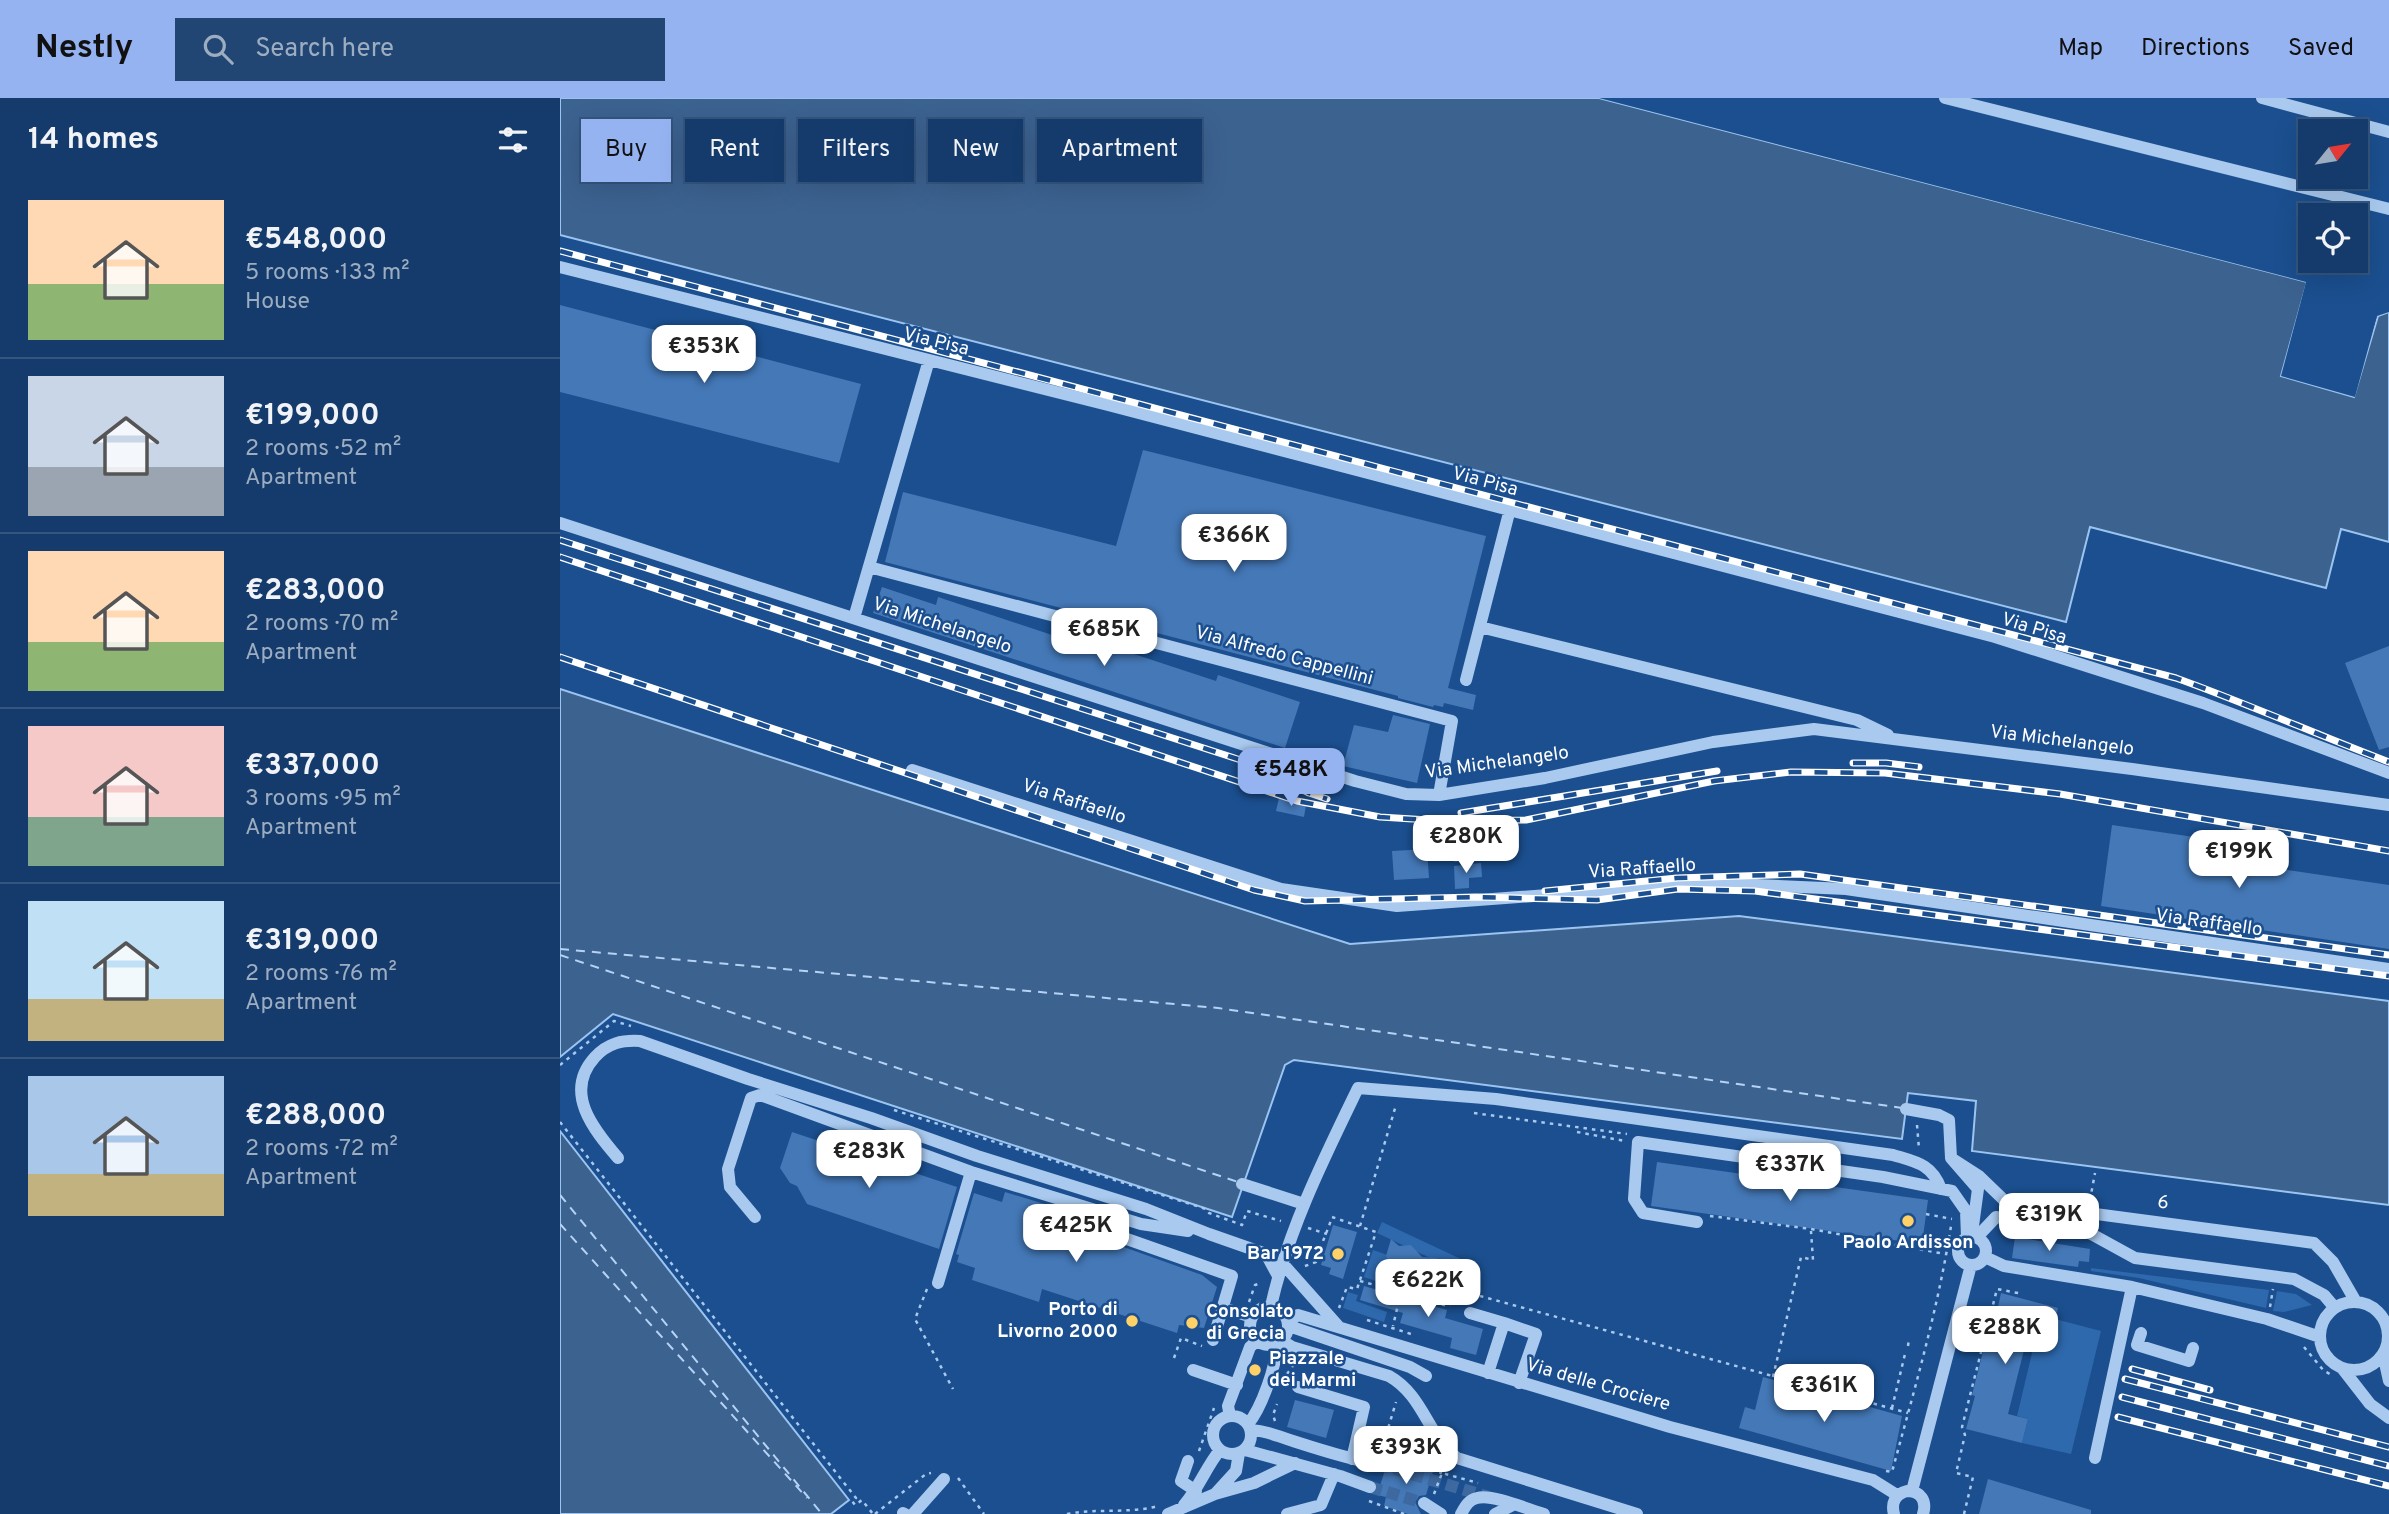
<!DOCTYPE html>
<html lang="en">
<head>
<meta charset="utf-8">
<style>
	body { margin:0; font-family:Overpass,sans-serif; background:#214673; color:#f1f3f6; height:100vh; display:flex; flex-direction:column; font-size:26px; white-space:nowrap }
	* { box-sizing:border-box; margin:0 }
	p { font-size:23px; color:#9dadc1 }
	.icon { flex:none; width:38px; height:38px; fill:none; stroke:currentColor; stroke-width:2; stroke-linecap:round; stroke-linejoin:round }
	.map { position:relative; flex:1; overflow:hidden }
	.panel { display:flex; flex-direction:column; background:#143b6b; width:560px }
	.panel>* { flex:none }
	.guide { position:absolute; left:21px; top:21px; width:665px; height:63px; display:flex; gap:14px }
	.needle { width:46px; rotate:60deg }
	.buttons { position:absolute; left:1738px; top:21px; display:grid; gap:14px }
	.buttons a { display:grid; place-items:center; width:70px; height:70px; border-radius:0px; background:#143b6b; box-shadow:0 7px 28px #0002,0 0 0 2px #33557e; font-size:35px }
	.price { position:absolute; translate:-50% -60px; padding:0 16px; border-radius:14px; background:#fff; color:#222; font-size:23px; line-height:46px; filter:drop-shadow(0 2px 4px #0008) }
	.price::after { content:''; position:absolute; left:50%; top:42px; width:21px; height:16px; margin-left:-10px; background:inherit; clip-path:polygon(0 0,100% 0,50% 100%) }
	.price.active { background:#95b2f1; color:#111 }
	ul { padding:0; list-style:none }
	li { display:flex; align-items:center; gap:21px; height:175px; padding:0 28px }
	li+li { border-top:2px solid #33557e }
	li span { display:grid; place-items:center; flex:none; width:196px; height:140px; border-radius:0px; color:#555 }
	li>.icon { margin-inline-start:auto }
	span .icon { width:84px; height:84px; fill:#fffc; stroke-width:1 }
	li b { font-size:30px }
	h2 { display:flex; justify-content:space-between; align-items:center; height:84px; padding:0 28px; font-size:30px }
	.tag { padding:0 24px; border-radius:0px; background:#143b6b; box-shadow:0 7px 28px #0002,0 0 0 2px #33557e; font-size:24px; line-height:63px }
	.tag.active { background:#95b2f1; color:#111 }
	header { display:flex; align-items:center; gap:42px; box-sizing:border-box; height:98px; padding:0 35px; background:#95b2f1; color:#111 }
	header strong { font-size:33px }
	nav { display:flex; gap:38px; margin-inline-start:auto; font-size:24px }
	.search { width:490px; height:63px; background:#214673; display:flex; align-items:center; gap:18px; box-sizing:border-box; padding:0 24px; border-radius:0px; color:#9dadc1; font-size:26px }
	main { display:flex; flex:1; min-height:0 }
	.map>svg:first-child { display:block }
</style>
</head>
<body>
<header>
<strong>Nestly</strong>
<div class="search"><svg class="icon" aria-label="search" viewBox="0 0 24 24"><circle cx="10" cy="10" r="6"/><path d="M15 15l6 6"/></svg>Search here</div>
<nav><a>Map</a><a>Directions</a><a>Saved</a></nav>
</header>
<main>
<section class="panel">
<h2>14 homes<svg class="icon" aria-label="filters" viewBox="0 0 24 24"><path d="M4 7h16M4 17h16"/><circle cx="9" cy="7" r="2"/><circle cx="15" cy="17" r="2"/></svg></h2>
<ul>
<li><span style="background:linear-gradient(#ffd9b3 60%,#8fb573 0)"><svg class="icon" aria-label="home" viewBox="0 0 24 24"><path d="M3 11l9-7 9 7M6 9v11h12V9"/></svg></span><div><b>€548,000</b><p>5 rooms · 133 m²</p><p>House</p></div></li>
<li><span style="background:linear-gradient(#c9d6e8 65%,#9aa5b1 0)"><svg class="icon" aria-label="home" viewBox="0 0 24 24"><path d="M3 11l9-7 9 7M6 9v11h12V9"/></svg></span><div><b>€199,000</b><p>2 rooms · 52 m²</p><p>Apartment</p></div></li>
<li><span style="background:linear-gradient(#ffd9b3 65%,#8fb573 0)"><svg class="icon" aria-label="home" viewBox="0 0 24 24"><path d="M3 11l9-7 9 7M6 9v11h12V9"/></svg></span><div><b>€283,000</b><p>2 rooms · 70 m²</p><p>Apartment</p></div></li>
<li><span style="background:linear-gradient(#f6c9c9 65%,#7fa58c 0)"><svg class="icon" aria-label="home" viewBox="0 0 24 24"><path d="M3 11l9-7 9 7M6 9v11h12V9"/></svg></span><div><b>€337,000</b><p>3 rooms · 95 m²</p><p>Apartment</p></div></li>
<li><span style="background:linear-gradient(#bfe0f5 70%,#c2b280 0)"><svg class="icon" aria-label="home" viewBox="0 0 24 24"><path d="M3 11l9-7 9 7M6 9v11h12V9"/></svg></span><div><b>€319,000</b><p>2 rooms · 76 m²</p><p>Apartment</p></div></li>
<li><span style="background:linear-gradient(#a9c7e8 70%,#c2b280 0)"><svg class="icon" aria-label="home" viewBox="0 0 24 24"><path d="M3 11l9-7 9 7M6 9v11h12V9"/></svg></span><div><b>€288,000</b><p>2 rooms · 72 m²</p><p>Apartment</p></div></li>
</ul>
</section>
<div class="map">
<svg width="1829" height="1416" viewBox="0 0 1829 1416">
	<rect width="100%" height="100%" fill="#1b4f8f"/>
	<path fill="#2e69ad" d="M822,1124l81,38 -5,11 -81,-38z
		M813,1152l29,10 -9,27 -29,-10z
		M1531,1170l178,22 -3,18 -127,-30 -48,-7z
		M855,1176l37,11 -6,20 -37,-11z
		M1717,1193l19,3 16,11 -28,7 -11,-1z
		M788,1194l10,3 -2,6 31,11 -3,10 -41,-14z
		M1495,1221l46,12 -30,123 -49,-11 6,-24 -11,-3 21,-88 14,4z"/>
	<path fill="#3c6290" stroke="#9cc4f0" stroke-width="2" d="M0,0h1039l708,184 -26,94 73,21 24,-81 11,-4v230l-48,-13 -15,59 -236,-61 -24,95 -1506,-387z
		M0,591l790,255 389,-28 650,85v204l-417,-54 4,-50 -68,-8 -6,46 -608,-79 -9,5 -53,152 -619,-203 -53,43z
		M0,1033l289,369 -18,14h-271z"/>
	<path fill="#1b4f8f" d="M1039,0h14l695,180 2,5 -25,91 67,19 22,-79 15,-6v4l-12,4 -22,81 -74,-21 25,-94z"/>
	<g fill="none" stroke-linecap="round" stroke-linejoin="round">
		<path stroke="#b5d3f5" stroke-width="2" stroke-dasharray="9 7" stroke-linecap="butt" d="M0,851l658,59 684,100
			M0,857l678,227
			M0,1097l262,319
			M0,1126l247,274"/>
	</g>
	<path fill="#4478b7" d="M0,207l301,79 -22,79 -279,-71z
		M583,352l343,86 -38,152 28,7 -3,15 -29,-7 -1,4 -9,-2 -1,2 -35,-9v-2l-513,-134 18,-70 213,54z
		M322,489l54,18 2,-8 126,42 3,-7 149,49 2,-6 82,27 -15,46 -412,-135z
		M1829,548v101l-10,3 -34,-87z
		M833,617l37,9 -13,59 -74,-17 11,-41 34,7z
		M719,700l27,7 -2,12 -28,-6z
		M903,722l2,41 -11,1 -3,-41z
		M1552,727l130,19 -2,19 149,22v64l-288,-43z
		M867,751l2,29 -35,2 -2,-29z
		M921,765l1,14 -13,1v10l-14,1 -1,-23z
		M232,1034l165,55 -18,62 -132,-45 -10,-18 -7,-3 -10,-15z
		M1097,1064l271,38 -6,44 -271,-38z
		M445,1094l85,26 -4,13 13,4 5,5 98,35 15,12 -13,41 -25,-3 -2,8 -135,-44 -3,13 -67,-22 3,-12 -18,-6 2,-7 -3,-1 18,-61 28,9z
		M773,1127l24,7 -14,47 -14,-5 2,-6 -10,-3z
		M1455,1139l75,12 -1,13 -10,-1 -1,6 -66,-9z
		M831,1141l8,7 12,-1 11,12 14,1 17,10 -13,14 -35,9 -19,-35z
		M804,1188l83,24 -2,8 38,11 -7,26 -26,-7 2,-10 -52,-15 3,-10 -43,-13z
		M1441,1195l57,15 -6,24 -22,-6 -22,88 20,5 -6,24 -56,-14 9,-33 -3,-1 18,-71 4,1z
		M1203,1279l139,39 -11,55 -152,-43 6,-21 10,3z
		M735,1302l39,10 -8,28 -39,-11z
		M840,1360l34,10 -8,27 -7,1 -4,6 6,12h-13l-24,-8 2,-9 -9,-2 8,-25 10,3z
		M1428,1381l103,31v4h-112z"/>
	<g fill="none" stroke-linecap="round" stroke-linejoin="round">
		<path stroke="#3d69a0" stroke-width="12" stroke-dasharray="12 6" stroke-linecap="butt" d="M817,1366l112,33
			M810,1389l54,16"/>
		<path stroke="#a9c9ee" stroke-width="2.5" stroke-dasharray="3.5 5" stroke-linecap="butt" d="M0,967l54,-44 17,5
			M334,1012l312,99 3,4 33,12 5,-14 34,10
			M914,1015l153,21
			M0,1024l296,376 -4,3 3,4 7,-5 11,14
			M1357,1027l2,24
			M1017,1034l48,9
			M1530,1102l5,-27
			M1366,1116l26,5
			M1150,1118l101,13 134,25
			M800,1128l36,-121
			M748,1130l19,6
			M745,1168l11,-4c4,-16 11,-29 16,-45l44,15 -19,57 -10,-2 -8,21
			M800,1183l41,11 -8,34
			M367,1191l-12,30 38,70
			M841,1194l46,14 22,-13 439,120
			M689,1204l6,-17 3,-1
			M1710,1209l3,-18
			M1412,1218l17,4
			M807,1222l44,14
			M1348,1248l1,-7
			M1744,1249l20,24 6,3
			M614,1260l7,-20 21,8
			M727,1276l8,-11
			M1213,1279l28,-120 12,3 -2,-29
			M1332,1310l13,-54
			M715,1323l-2,-6 4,-11
			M639,1353l15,-43
			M821,1354l15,-50
			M830,1361l52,14
			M1326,1373l6,1c22,-81 46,-163 59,-246
			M398,1380l26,36
			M874,1396l8,-21 36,10
			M809,1403l35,13
			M315,1416l51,-40 5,-1
			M507,1416c30,-6 61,0 91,-8
			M1404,1416l9,-37 -17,-4 9,-38 -3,-8 35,-138 26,5"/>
		<path stroke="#a9c9ee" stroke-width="12" d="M1385,0l444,111
			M1702,0l127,34
			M0,169l548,138 887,232 208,66 186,70
			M0,425l795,258 51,13 33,1 106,-17 168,-36 101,-13 318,40 257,36
			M309,469l583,154 -13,74
			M294,520l75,-258
			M920,529l377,93 31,15
			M906,582l44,-171
			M352,672l369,119 116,17 313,-23 136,6 543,80
			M1346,1011l33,6 10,5 2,38 27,31 -5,37
			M58,1060c-25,-29 -55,-66 -23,-101 13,-14 27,-17 45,-16l108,38 123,39 106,38 169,53 63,25 57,20 12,22
			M1391,1060l28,18 27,26 308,41 19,19 23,40
			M682,1086l62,20
			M536,1112l11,22 125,44 -19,64
			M195,1119l-25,-30 -2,-18 23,-71 9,-3 211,77 170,52 47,7
			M1137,1124l-54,-9 -9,-14 4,-57 245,35 69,14 14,20 1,26
			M1398 1153a14 14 0 1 1 28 0a14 14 0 1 1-28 0Z
			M1417,1139l19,-20 88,13 51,28 159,21 30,16 11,13
			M1425,1159l19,9 128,21 135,32 53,18
			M723,1166l56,63
			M378,1185l33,-111
			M1760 1238a34 34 0 1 1 68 0a34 34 0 1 1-68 0Z
			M711,1208c17,-76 53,-148 87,-218l138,11 397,56c23,7 39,9 48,34
			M690 1228a19 19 0 1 1 38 0a19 19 0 1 1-38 0Z
			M663,1210l29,9
			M910,1215l34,10
			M728,1223l10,-6 372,112 203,53 24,15
			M729,1228l121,41 16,9
			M1581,1235l-4,12 52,16 4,-13
			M722,1243l10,6 97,29c35,20 38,59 68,82l180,56
			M1823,1256l6,27
			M1782,1270l28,36 19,14
			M633,1272l44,15
			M928,1275l16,-50 32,11 -17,49
			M738,1289l66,20 -12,52
			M653 1337a19 19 0 1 1 38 0a19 19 0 1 1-38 0Z
			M670,1318l-2,-10 22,-59 7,-6
			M688,1326c13,-15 30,-61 28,-80
			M691,1332c18,1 25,6 42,11 28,9 55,18 84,23
			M685,1352l95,26 30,11
			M1535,1360l37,-171
			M628,1363l-7,20 15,10
			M1352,1393l59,-226
			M655,1396l21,-23 3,-18
			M864,1405l17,11
			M624,1407c15,-17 22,-38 36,-55
			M343,1415l2,1
			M353,1416l31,-35
			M608,1416l47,-20 39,-11 41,-20
			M727,1416l34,-9 13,-31
			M901,1416c4,-7 7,-14 16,-16 16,-4 50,11 67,16
			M935,1416l18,-9
			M1334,1416c-3,-11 1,-20 13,-23 14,0 20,10 16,23"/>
		<defs>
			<path id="rail" d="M0,153l1616,427c72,26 142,57 213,84
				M0,442l687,222 62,31 18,6
				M0,459l737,244 83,16 65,4 81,-1 188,-39 77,-9 94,1 175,21 329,57
				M0,559l694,233 51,11 171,-4 121,3 81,-11 77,2 634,85
				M1293,665h33l33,4
				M901,715l256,-42
				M985,793l132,-13 123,-4 589,81
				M1572,1271l78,21
				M1565,1281l264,68
				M1562,1299l267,69
				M1558,1319l271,69"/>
		</defs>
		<use href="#rail" stroke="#fff" stroke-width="7"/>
		<use href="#rail" stroke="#1b4f8f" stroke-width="4.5" stroke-dasharray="13" stroke-linecap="butt"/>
	</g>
	<g fill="#ffd166" stroke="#1b4f8f" stroke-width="2.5">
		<circle cx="1348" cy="1123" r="7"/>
		<circle cx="778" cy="1156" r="7"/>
		<circle cx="572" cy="1223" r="7"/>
		<circle cx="632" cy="1225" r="7"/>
		<circle cx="695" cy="1272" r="7"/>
	</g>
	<g text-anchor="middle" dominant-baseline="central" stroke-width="5" stroke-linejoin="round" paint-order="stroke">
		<g font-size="19" fill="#fff" stroke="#1b4f8f">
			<text transform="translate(376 244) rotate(14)">Via Pisa</text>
			<text transform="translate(925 384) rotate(15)">Via Pisa</text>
			<text transform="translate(382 528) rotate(18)">Via Michelangelo</text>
			<text transform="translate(1474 531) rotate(17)">Via Pisa</text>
			<text transform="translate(724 558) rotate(15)">Via Alfredo Cappellini</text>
			<text transform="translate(1502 643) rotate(7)">Via Michelangelo</text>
			<text transform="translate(937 665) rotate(-8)">Via Michelangelo</text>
			<text transform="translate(514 704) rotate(18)">Via Raffaello</text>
			<text transform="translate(1082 771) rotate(-4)">Via Raffaello</text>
			<text transform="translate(1649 825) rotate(8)">Via Raffaello</text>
			<text transform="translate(1603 1105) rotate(8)">6</text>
			<text transform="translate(1038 1287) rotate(16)">Via delle Crociere</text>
		</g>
		<g font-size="19" font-weight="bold" fill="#fff" stroke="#1b4f8f" text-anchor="end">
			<text x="1348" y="1145" text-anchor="middle">Paolo Ardisson</text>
			<text x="764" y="1156">Bar 1972</text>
			<text x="558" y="1212">Porto di<tspan x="558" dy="22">Livorno 2000</tspan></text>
			<text x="646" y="1214" text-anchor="start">Consolato<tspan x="646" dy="22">di Grecia</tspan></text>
			<text x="709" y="1261" text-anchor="start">Piazzale<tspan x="709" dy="22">dei Marmi</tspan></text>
		</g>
	</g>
</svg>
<div class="buttons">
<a><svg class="needle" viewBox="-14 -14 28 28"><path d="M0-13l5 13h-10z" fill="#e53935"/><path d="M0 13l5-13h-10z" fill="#9dadc1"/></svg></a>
<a><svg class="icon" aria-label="locate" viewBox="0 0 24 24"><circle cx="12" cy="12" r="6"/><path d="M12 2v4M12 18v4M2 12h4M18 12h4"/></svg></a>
</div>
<b class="price" style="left:144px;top:287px">€353K</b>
<b class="price" style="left:674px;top:476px">€366K</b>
<b class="price" style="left:544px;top:570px">€685K</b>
<b class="price active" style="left:731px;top:710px">€548K</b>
<b class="price" style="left:906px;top:777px">€280K</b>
<b class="price" style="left:1679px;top:792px">€199K</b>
<b class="price" style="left:309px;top:1092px">€283K</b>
<b class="price" style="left:1230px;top:1105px">€337K</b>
<b class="price" style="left:1489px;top:1155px">€319K</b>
<b class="price" style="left:516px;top:1166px">€425K</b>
<b class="price" style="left:868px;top:1221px">€622K</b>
<b class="price" style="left:1445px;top:1268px">€288K</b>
<b class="price" style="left:1264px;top:1326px">€361K</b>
<b class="price" style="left:846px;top:1388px">€393K</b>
<div class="guide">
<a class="tag active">Buy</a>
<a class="tag">Rent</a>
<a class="tag">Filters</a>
<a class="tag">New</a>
<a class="tag">Apartment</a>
</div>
</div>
</main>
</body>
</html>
